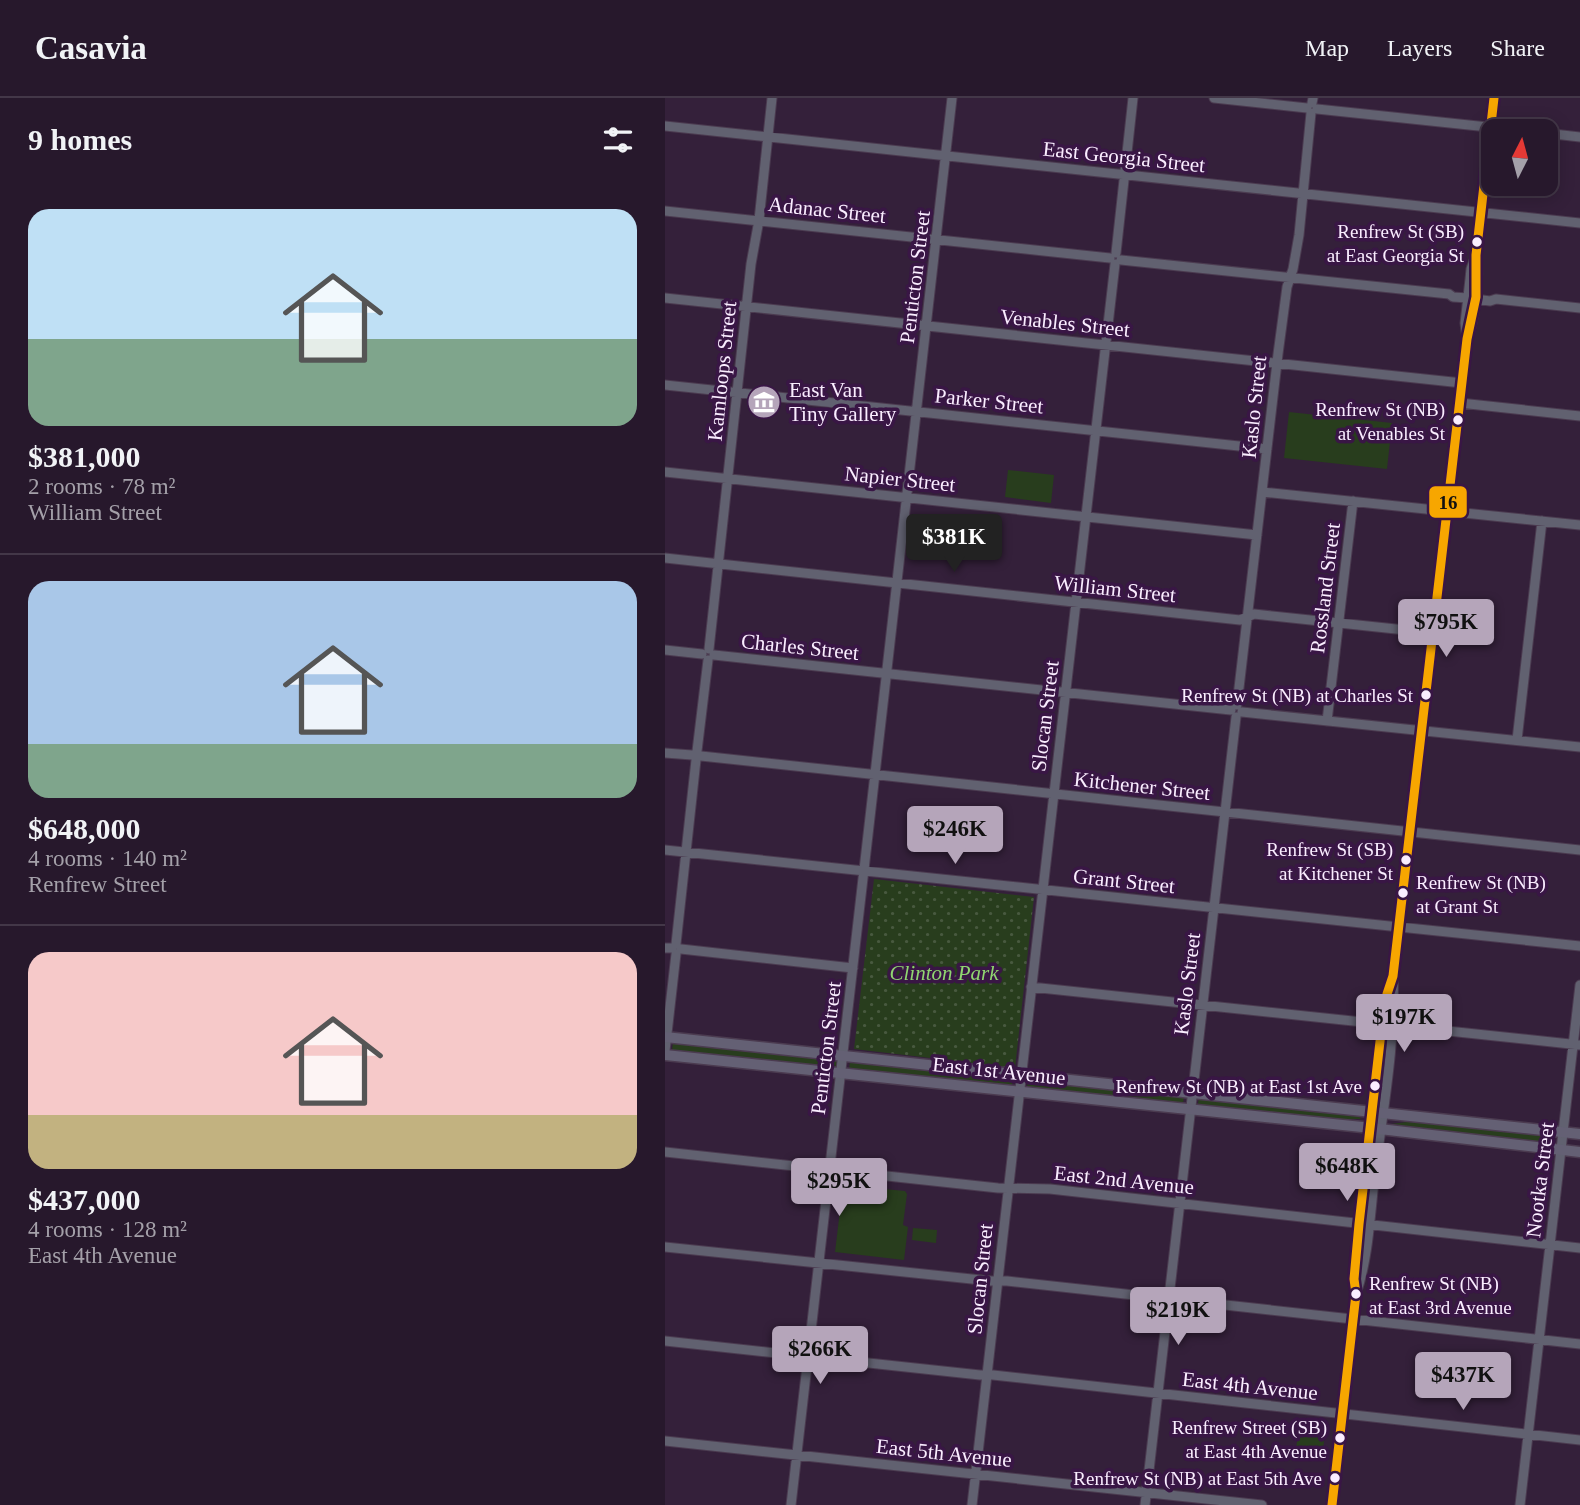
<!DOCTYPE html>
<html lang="en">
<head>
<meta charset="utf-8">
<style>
	body { margin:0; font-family:Georgia,serif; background:#2f2134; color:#f1f3f6; height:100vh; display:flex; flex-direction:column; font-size:26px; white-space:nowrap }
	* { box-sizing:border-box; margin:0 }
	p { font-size:23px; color:#a4a0a9 }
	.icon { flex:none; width:38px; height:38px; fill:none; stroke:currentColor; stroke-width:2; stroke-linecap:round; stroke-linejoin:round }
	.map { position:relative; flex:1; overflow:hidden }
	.sheet { display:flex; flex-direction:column; background:#27182c; width:665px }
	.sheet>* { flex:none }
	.needle { width:46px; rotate:6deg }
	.tools { position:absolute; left:816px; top:21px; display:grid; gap:14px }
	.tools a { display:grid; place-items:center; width:77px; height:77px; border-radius:14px; background:#27182c; box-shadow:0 4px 18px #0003,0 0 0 2px #433748; font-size:35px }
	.price { position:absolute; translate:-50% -60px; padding:0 16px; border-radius:7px; background:#b5a5ba; color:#111; font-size:23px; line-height:46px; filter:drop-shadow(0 2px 4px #0008) }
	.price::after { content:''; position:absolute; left:50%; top:42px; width:21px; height:16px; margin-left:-10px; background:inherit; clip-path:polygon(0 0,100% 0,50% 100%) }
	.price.active { background:#222; color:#fff }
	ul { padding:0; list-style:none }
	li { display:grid; align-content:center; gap:14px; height:371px; padding:0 28px }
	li+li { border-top:2px solid #433748 }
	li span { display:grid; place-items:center; height:217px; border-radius:21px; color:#555 }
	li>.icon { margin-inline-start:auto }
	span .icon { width:126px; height:126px; fill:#fffc; stroke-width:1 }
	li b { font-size:30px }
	h2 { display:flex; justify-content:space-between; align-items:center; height:84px; padding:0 28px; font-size:30px }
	header { display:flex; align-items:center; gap:42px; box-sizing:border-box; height:98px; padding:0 35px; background:#27182c; border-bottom:2px solid #433748 }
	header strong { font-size:33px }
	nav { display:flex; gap:38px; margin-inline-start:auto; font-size:24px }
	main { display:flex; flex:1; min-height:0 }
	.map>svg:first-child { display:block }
</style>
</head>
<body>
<header>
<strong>Casavia</strong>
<nav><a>Map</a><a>Layers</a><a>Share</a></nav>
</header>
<main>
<section class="sheet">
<h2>9 homes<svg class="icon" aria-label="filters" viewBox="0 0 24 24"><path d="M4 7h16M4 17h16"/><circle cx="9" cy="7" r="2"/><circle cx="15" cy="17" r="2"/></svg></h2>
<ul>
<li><span style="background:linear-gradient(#bfe0f5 60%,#7fa58c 0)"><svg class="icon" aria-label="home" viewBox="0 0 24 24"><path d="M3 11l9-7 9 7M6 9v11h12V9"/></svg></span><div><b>$381,000</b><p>2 rooms · 78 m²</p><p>William Street</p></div></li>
<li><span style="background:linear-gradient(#a9c7e8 75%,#7fa58c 0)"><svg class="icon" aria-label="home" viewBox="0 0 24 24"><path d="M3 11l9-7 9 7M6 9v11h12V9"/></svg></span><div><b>$648,000</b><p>4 rooms · 140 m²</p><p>Renfrew Street</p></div></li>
<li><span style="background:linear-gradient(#f6c9c9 75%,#c2b280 0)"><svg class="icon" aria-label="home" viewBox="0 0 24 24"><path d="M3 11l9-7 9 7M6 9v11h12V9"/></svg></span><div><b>$437,000</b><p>4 rooms · 128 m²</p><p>East 4th Avenue</p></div></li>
</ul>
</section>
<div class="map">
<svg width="915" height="1407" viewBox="0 0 915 1407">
	<defs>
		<pattern id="park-dots" width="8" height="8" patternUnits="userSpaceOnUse" patternTransform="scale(1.75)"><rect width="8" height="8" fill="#283d1d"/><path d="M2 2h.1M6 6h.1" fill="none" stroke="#48593f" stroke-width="1.8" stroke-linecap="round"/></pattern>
	</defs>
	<rect width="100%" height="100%" fill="#34203a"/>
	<path fill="#283d1d" d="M624,314l103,11 -5,46 -103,-11z
		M343,372l46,5 -3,28 -46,-6z
		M8,943l164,19 1,5 -2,3 -164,-17z
		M185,963l162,16v10l-163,-17z
		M363,981l156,16 -1,10 -156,-16z
		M534,999l154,17 8,4 -1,1h-18l-141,-13 -3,-2z
		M742,1024l60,3 82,10 5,3 1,6 -2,2 -162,-22z
		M178,1087l62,6 2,3 -4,31 5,2 -4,33 -69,-8z
		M248,1130l24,2 -1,13 -24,-3z
		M635,1320l26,3 -4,39 -27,-3z"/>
	<path fill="url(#park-dots)" d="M209,781l160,18 -19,171 -161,-19z"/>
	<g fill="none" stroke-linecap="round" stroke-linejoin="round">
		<defs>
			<path id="minor" d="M549,0l93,10
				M647,5l1,-5
				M652,11l209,22
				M0,28l915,97
				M880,35l35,4
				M0,113l445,47
				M451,155l17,-155
				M456,162l328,34 4,3 15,1
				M0,200l797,85
				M810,201l15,2 6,-2 84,9
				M804,236c7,-23 10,-52 8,-76
				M0,287l602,64
				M795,305l120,13
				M0,374l592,63
				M597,394l318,33
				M0,460l575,62 14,-6 180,19
				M44,551l42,-385 8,-44 13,-122
				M0,552l37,4
				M49,557l168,18
				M222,571l65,-571
				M226,576l340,36
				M572,607l41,-351 9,-67 6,-18 6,-34 12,-122
				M577,614l338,35
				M662,623l26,-220
				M852,642l25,-219
				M32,653l11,-91
				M0,655l27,2
				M36,658l879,94
				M0,752l915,96
				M11,846l20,-184
				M0,850h7
				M16,851l172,19
				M366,889l549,58
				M0,953l11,-97
				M0,1054l333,36 52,1 530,59
				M0,1149l326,34h16l573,63
				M691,1192l-2,-11 5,-55 23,-200 8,-40
				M0,1243l315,34h13l587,65
				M0,1343l597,64
				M126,1407l95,-827
				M307,1407l143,-1241
				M480,1407l91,-788
				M667,1407l24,-211c13,-38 14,-81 19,-121 8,-63 21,-134 18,-197l70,-602 4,-35 -2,-16 5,-44 1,-10 5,-14 18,-157
				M855,1407l60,-520"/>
			<path id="major" d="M0,939l915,97
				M0,957l697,72 218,25"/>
		</defs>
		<use href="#minor" stroke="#4b3b50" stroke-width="11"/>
		<use href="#major" stroke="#4b3b50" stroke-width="13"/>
		<use href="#minor" stroke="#616170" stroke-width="9"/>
		<use href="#major" stroke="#646074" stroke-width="10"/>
		<defs>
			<path id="bus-1" d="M667,1407l24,-211 -2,-15 5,-55 23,-200 5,-30 6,-18 74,-637 9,-42v-42l18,-157"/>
		</defs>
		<use href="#bus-1" stroke="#391645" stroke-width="14"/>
		<use href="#bus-1" stroke="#f7a600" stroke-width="9"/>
	</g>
	<defs>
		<symbol id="museum-disc" viewBox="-11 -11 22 22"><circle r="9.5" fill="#b5a5ba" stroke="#391645"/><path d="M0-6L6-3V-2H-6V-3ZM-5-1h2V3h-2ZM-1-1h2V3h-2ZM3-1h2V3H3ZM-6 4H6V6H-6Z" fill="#fff"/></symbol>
	</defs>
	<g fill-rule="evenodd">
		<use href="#museum-disc" x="80" y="285" width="38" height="38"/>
	</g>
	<g fill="#faedff" stroke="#391645" stroke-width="2.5">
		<circle cx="812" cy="144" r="6"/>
		<circle cx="793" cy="322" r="6"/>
		<circle cx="761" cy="597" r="6"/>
		<circle cx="741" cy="762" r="6"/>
		<circle cx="738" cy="795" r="6"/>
		<circle cx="710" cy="988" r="6"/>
		<circle cx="691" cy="1196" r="6"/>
		<circle cx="675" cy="1340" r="6"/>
		<circle cx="670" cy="1380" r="6"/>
	</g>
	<g text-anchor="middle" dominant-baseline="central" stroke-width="7" stroke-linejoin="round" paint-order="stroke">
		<g font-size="19" fill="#faedff" stroke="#391645" text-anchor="end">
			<text x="799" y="133">Renfrew St (SB)<tspan x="799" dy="24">at East Georgia St</tspan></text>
			<text x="780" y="311">Renfrew St (NB)<tspan x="780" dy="24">at Venables St</tspan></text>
			<text x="748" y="597">Renfrew St (NB) at Charles St</text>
			<text x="728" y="751">Renfrew St (SB)<tspan x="728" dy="24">at Kitchener St</tspan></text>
			<text x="751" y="784" text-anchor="start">Renfrew St (NB)<tspan x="751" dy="24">at Grant St</tspan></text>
			<text x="697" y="988">Renfrew St (NB) at East 1st Ave</text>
			<text x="704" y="1185" text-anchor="start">Renfrew St (NB)<tspan x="704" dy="24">at East 3rd Avenue</tspan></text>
			<text x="662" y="1329">Renfrew Street (SB)<tspan x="662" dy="24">at East 4th Avenue</tspan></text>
			<text x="657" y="1380">Renfrew St (NB) at East 5th Ave</text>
		</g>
		<g font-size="21" fill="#faedff" stroke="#391645">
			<text transform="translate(459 59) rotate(6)">East Georgia Street</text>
			<text transform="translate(162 112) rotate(6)">Adanac Street</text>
			<text transform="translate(250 179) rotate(-83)">Penticton Street</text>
			<text transform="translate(400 225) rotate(6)">Venables Street</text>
			<text transform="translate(57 273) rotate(-84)">Kamloops Street</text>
			<text transform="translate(324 303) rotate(6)">Parker Street</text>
			<text transform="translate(589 309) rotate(-84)">Kaslo Street</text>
			<text transform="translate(235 381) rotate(6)">Napier Street</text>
			<text transform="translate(660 490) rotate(-83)">Rossland Street</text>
			<text transform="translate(450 491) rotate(6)">William Street</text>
			<text transform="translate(135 549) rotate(6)">Charles Street</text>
			<text transform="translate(380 618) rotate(-83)">Slocan Street</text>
			<text transform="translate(477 688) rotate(6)">Kitchener Street</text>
			<text transform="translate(459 783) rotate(6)">Grant Street</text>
			<text transform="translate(522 886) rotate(-83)">Kaslo Street</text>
			<text transform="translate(161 950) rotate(-83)">Penticton Street</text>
			<text transform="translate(334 973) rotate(6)">East 1st Avenue</text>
			<text transform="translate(459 1082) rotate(6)">East 2nd Avenue</text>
			<text transform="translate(875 1082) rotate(-83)">Nootka Street</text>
			<text transform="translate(315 1181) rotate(-84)">Slocan Street</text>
			<text transform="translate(585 1288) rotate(6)">East 4th Avenue</text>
			<text transform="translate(279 1355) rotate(6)">East 5th Avenue</text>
		</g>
		<g font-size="21" fill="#faedff" stroke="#391645" text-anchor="start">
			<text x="124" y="292">East Van<tspan x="124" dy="24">Tiny Gallery</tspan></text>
		</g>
		<g font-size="21" font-style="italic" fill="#90d671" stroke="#391645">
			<text x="279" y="875">Clinton Park</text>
		</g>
	</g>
	<rect stroke="#391645" stroke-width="2.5" x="763" y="387" width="40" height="34" rx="7" fill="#f7a600"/>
	<g font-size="19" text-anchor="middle" font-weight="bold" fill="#111">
		<text x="783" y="411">16</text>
	</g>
</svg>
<div class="tools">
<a><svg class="needle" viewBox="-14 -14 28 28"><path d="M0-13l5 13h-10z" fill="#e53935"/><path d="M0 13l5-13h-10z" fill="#a4a0a9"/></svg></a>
</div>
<b class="price active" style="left:289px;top:476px">$381K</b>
<b class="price" style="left:781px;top:561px">$795K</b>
<b class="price" style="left:290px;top:768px">$246K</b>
<b class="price" style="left:739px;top:956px">$197K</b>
<b class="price" style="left:682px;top:1105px">$648K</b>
<b class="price" style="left:174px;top:1120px">$295K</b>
<b class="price" style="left:513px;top:1249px">$219K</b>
<b class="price" style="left:155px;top:1288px">$266K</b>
<b class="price" style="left:798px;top:1314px">$437K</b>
</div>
</main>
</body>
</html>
